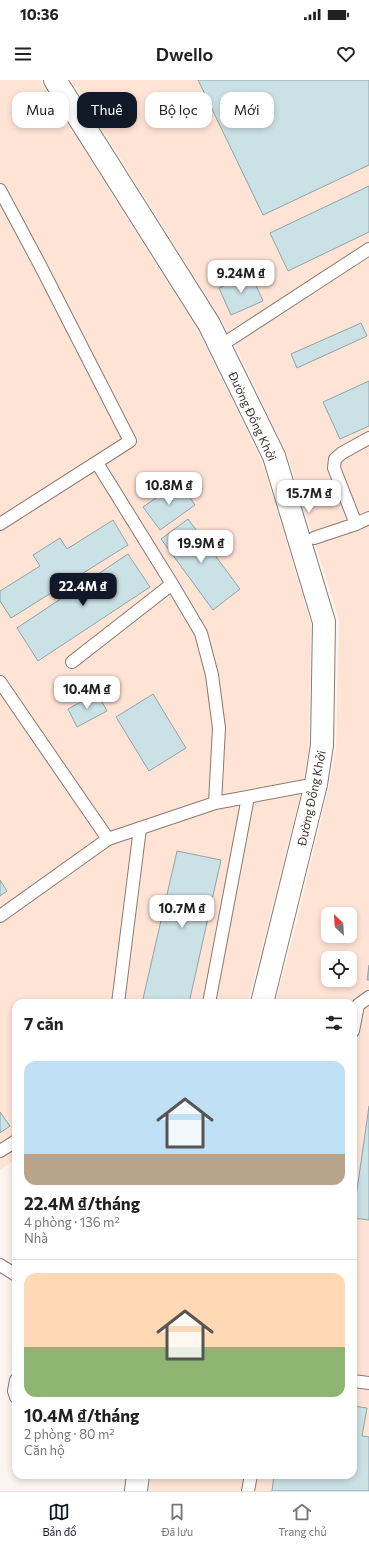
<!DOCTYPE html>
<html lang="vi">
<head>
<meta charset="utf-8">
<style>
	body { margin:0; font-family:Commissioner,sans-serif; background:#f6f6f6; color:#202124; height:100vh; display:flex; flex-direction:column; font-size:15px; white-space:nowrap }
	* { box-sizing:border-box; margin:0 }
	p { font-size:13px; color:#757577 }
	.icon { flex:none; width:22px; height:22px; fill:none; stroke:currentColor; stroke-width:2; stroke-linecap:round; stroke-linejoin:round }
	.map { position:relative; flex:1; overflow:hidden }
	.panel { position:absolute; left:12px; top:919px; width:345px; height:480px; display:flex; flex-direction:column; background:#fff; border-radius:12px; box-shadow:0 2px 6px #0003 }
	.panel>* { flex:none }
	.guide { position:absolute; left:12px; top:12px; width:345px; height:36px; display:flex; gap:8px }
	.needle { width:26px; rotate:335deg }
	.buttons { position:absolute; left:321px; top:827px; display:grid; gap:8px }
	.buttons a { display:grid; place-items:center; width:36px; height:36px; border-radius:8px; background:#fff; box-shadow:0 2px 6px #0003; font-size:20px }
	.price { position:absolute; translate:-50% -34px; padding:0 9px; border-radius:8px; background:#fff; color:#222; font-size:13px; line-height:26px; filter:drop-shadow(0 1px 2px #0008) }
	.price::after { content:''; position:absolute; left:50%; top:24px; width:12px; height:9px; margin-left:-6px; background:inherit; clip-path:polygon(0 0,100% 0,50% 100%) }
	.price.selected { background:#111827; color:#fff }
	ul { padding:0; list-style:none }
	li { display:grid; align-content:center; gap:8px; height:212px; padding:0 12px }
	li+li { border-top:1px solid #e0e0e0 }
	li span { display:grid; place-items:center; height:124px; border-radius:12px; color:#555 }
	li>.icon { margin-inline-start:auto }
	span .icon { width:72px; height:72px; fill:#fffc; stroke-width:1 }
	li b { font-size:17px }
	h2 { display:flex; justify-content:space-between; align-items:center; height:48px; padding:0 12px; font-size:17px }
	.tag { padding:0 14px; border-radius:12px; background:#fff; box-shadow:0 2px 6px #0003; font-size:14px; line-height:36px }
	.tag.selected { background:#111827; color:#fff }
	.status { display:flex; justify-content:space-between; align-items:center; height:28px; padding:0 20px; background:#fff; direction:ltr }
	.status svg { height:11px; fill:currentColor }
	header { display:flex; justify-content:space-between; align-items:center; height:52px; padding:0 12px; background:#fff; font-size:18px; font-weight:600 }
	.tab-bar { display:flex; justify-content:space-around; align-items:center; height:56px; border-top:1px solid #e0e0e0; background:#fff; font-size:11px; color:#757577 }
	.tab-bar a { display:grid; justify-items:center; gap:2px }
	.tab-bar .selected { color:#111827 }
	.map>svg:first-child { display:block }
</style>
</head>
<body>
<div class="status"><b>10:36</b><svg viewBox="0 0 49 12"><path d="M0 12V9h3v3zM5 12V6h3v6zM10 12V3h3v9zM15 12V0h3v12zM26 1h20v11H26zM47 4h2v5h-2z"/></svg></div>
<header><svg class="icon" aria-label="menu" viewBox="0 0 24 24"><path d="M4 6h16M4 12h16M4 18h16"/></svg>Dwello<svg class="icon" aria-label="heart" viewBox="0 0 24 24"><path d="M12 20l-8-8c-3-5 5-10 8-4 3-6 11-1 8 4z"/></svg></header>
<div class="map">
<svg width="369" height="1411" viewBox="0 0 369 1411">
	<rect width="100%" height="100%" fill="#fcf4f0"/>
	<path fill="#ffe4d6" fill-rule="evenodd" d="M0,0h40l158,251 65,133 48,160 -2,124 -8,45 -53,210h-232v156l-16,11z
		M71,0h298v1411h-220l2,-16h202v-472h-78l19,-71 35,-146 7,-39 3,-127 -52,-166 -56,-116 -12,-22zM328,834h22v22h-22zM328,878h22v22h-22z"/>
	<path fill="#cae1e6" stroke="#8ea4a8" d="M198,0h171v85l-106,50z
		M369,106v46l-81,39 -18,-38z
		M251,194l12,27 -32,14 -12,-27z
		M361,243l6,13 -70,32 -6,-14z
		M369,301v45l-29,13 -17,-37z
		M179,402l16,23 -35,25 -17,-23z
		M188,439l52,70 -27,21 -52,-71z
		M113,440l15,25 -117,73 -11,-17v-10l40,-25 -7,-11 27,-17 7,11z
		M128,474l22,33 -112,74 -21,-33z
		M97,613l10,18 -30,16 -9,-18z
		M153,614l33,54 -37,23 -33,-54z
		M177,771l44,9 -32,143h-47z
		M0,800l7,11 -7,5z
		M369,885v15h-2z
		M369,1026v114l-16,-2z
		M0,1032l10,14 -10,7z
		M353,1326l14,2 -5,28 7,1v54h-97l2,-16h79z"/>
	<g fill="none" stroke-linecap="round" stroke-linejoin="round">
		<defs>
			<path id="service" d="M0,110l40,75 90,176 -130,83
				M220,266l149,-97
				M97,383l75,121 29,49 11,42 7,53 -4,75
				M356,444l-22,-56 1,-9 7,-6 27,-15
				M314,458l42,-14 13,-6
				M72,582l100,-78
				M0,602l108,157
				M0,836l108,-77 107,-36 101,-19
				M118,923l22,-175
				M209,923l39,-206
				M353,951l5,-26 11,-8
				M0,1071l16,-10
				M0,1185l16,10
				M16,1300l-2,11 2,6
				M353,1301l16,2
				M248,1411l3,-16"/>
			<path id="secondary" d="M55,0l154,244 65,132 50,166 -2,123 -6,39 -54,219
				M136,1411l2,-16"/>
		</defs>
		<use href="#service" stroke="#8a7970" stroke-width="14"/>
		<use href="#secondary" stroke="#8a7970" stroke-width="24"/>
		<use href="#service" stroke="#fff" stroke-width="12"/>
		<use href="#secondary" stroke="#fff" stroke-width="22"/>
	</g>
	<g text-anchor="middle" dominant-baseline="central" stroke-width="4" stroke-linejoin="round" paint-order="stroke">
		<g font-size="12" fill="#3c3430" stroke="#fff">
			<text transform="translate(253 336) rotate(65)">Đường Đồng Khởi</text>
			<text transform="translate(311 718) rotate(-78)">Đường Đồng Khởi</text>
		</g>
	</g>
</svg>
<div class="buttons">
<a><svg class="needle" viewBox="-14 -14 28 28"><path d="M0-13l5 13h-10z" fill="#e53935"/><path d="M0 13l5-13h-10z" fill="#757577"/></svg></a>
<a><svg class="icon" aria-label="locate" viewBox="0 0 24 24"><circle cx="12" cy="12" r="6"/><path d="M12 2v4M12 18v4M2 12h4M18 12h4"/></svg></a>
</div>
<b class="price" style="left:241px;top:214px">9.24M ₫</b>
<b class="price" style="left:169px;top:426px">10.8M ₫</b>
<b class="price" style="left:309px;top:434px">15.7M ₫</b>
<b class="price" style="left:201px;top:484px">19.9M ₫</b>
<b class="price selected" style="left:83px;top:527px">22.4M ₫</b>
<b class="price" style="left:87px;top:630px">10.4M ₫</b>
<b class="price" style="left:182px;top:849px">10.7M ₫</b>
<div class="guide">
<a class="tag">Mua</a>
<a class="tag selected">Thuê</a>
<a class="tag">Bộ lọc</a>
<a class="tag">Mới</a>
</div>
<section class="panel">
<h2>7 căn<svg class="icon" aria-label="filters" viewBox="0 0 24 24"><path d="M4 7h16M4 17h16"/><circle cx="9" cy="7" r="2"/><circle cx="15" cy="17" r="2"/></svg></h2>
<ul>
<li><span style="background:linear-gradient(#bfe0f5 75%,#b9a48a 0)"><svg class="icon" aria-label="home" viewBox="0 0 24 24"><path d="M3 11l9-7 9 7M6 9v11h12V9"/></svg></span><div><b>22.4M ₫/tháng</b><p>4 phòng · 136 m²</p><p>Nhà</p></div></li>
<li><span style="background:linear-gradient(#ffd9b3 60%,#8fb573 0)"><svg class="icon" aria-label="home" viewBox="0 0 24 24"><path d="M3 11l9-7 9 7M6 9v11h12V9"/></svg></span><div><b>10.4M ₫/tháng</b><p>2 phòng · 80 m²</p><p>Căn hộ</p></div></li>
</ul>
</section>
</div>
<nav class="tab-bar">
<a class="selected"><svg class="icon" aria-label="map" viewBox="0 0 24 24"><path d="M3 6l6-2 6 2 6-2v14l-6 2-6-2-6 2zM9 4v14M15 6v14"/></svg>Bản đồ</a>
<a><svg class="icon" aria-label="saved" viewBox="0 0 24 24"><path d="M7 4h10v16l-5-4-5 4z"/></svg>Đã lưu</a>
<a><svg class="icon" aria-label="home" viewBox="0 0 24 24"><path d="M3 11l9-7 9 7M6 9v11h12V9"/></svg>Trang chủ</a>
</nav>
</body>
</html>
